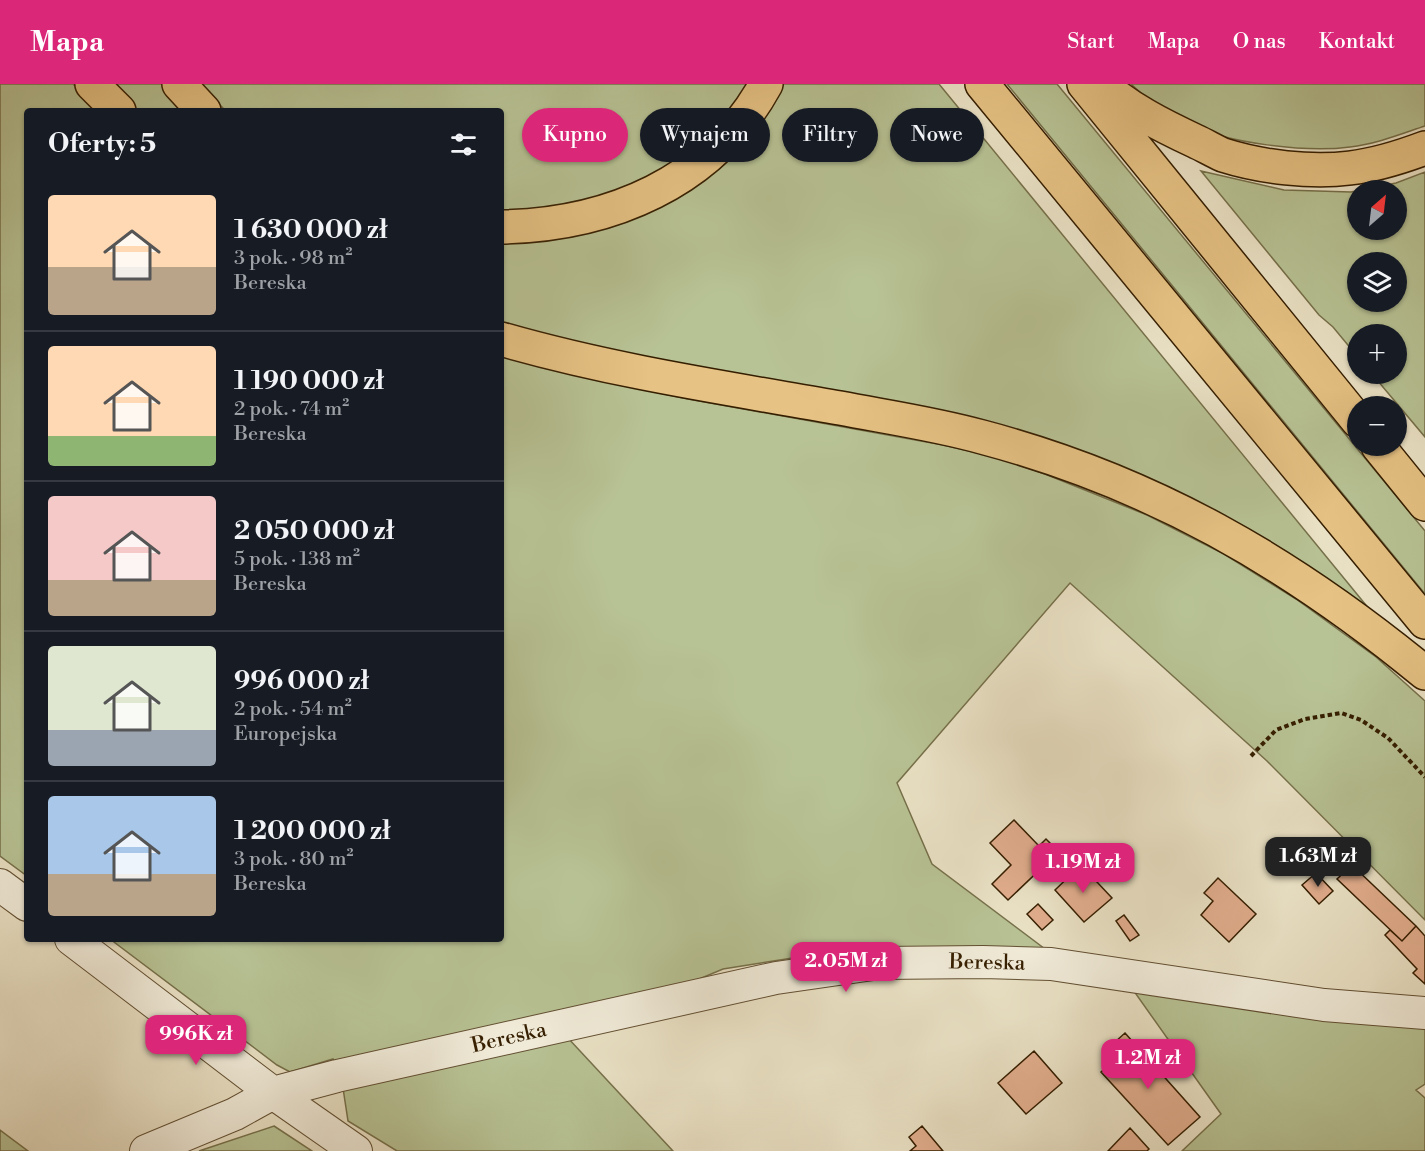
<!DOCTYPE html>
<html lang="pl">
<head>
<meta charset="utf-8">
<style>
	body { margin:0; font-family:"Libre Bodoni",serif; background:#20242c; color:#f1f3f6; height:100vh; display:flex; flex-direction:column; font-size:22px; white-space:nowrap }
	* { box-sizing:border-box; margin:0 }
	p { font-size:20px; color:#9ea1a6 }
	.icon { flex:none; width:33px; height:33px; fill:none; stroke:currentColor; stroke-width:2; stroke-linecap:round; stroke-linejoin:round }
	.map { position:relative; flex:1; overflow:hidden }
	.details { position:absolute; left:24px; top:24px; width:480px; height:834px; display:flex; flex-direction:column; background:#171b24; border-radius:6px; box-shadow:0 2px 4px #0004 }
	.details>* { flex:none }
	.top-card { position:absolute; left:522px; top:24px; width:570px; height:54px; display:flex; gap:12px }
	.needle { width:39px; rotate:28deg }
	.tools { position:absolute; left:1347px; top:96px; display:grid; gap:12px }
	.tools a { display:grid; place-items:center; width:60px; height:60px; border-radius:50%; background:#171b24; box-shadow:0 2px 4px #0004; font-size:30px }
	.price { position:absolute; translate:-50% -51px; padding:0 14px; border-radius:12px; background:#db2777; color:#fff; font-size:20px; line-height:39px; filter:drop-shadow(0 2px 3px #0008) }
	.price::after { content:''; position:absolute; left:50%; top:36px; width:18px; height:14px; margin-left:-9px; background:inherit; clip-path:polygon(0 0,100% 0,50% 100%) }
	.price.active { background:#222; color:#fff }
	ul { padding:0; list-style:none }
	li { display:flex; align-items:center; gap:18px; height:150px; padding:0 24px }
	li+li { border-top:2px solid #363941 }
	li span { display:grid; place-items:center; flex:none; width:168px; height:120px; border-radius:6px; color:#555 }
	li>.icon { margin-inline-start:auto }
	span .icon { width:72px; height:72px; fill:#fffc; stroke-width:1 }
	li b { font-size:26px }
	h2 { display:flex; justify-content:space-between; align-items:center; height:72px; padding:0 24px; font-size:26px }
	.tag { padding:0 21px; border-radius:27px; background:#171b24; box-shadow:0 2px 4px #0004; font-size:21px; line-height:54px }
	.tag.active { background:#db2777; color:#fff }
	header { display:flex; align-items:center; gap:36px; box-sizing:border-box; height:84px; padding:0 30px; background:#db2777; color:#fff }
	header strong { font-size:28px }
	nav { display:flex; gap:33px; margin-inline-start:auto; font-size:21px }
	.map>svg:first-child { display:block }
</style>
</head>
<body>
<header>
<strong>Mapa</strong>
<nav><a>Start</a><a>Mapa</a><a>O nas</a><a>Kontakt</a></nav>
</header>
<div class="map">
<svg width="1425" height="1067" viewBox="0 0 1425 1067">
	<rect width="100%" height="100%" fill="#ebe3c7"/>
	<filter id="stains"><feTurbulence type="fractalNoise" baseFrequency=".00333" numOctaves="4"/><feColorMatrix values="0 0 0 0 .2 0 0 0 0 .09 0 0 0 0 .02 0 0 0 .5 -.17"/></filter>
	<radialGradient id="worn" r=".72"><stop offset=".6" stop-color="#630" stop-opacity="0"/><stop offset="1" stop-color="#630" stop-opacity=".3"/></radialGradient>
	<path fill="#b8c395" stroke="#76704a" stroke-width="1.5" fill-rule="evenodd" d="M0,0h73l26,27h-72v765l-27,-20z
		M108,0h54l24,27h-49z
		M199,0h550l-42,55 -62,43 -84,27 -60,5v-103h-275z
		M779,0h160l440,537 -155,-101 -545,-153 -178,-42v-85l104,-15z
		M1007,0h50l368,447v63z
		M1131,0h294v42c-24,8 -49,18 -75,21 -44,6 -123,-4 -163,-23 -20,-10 -40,-24 -56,-40z
		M1201,87l83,19 67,2 45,-9 29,-11v265l-53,-63h24v-40h-38l-1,22 -24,-29 -14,-12zM1358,106h38v40h-38zM1358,178h38v40h-38z
		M501,271l82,22 105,22 255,46 52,12 50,17 102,41 77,39 72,45 80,58 49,44v219l-158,-159 -197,-178 -173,200 35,81 121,91h-176l-46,-3 -108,17 -62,26 -324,73 -4,-9 -43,13 -13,-7 -167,-126h391z
		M1131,903l294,38v59l-9,6 9,8v53h-243l39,-37z
		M567,953l106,114h-276l-49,-30 -5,-33z
		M274,1042l38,25h-113z
		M0,1046l28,21h-28z"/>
	<path fill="#e2ae8e" stroke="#351e00" stroke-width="1.5" d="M1014,736l25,26 7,-7 9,9 -8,8 4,3 -43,41 -16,-16 19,-19 -21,-22z
		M1081,781l31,33 -28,24 -29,-32z
		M1352,781l64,61 -14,15 -65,-62z
		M1316,789l17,18 -14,13 -17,-19z
		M1218,794l38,36 -27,28 -28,-27 12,-14 -9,-8z
		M1038,820l15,16 -11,10 -15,-16z
		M1124,831l15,20 -9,6 -14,-20z
		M1416,842l9,10v48l-12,-11 4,-4 -32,-34 5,-5 12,11z
		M1125,949l75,84 -32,28 -67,-73 12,-11 -8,-10z
		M1034,967l28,32 -36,31 -28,-31z
		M922,1042l21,25h-33l6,-5 -7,-9z
		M1130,1044l19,21 -2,2h-39z"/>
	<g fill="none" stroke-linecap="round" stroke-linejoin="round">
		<defs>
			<path id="minor" d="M0,801l27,20
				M71,855l202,154 83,58
				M146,1067l89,-37 38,-21 64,-17 439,-98 104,-15 103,-1 68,2 273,41 101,8"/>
			<path id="highway" d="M92,0l27,27
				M179,0l25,27
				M982,0l443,538
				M1084,0l274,337
				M1101,0c28,25 60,41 94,57 9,4 19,10 28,14 38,12 88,18 127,13 26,-3 51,-11 75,-20
				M501,143c108,-2 211,-44 265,-143
				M501,255c111,32 225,49 339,69 47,9 96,16 142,29 170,45 308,125 443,236
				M1378,362l47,58"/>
		</defs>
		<use href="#minor" stroke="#624f32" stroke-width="34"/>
		<use href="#highway" stroke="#351e00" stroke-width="36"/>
		<path stroke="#351e00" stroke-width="4" stroke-dasharray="4.5 3" stroke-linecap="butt" d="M1251,672l25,-26 29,-11 36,-6 20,7 27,18 37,39"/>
		<use href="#minor" stroke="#f2eddb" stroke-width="32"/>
		<use href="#highway" stroke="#e6c284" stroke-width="33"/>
	</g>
	<g text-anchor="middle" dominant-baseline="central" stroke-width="4.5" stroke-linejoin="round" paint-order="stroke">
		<g font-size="21" fill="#351e00" stroke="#f2eddb">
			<text transform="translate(987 879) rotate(1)">Bereska</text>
			<text transform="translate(509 954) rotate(-13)">Bereska</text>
		</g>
	</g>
	<rect width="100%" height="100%" filter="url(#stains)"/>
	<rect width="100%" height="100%" fill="url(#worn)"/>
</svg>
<div class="tools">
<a><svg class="needle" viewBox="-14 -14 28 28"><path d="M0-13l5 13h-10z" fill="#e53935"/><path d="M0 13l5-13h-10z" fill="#9ea1a6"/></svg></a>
<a><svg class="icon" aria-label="layers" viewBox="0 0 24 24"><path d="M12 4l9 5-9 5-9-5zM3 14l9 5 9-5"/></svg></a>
<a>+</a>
<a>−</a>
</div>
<b class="price active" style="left:1318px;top:804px">1.63M zł</b>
<b class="price" style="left:1083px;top:810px">1.19M zł</b>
<b class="price" style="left:846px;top:909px">2.05M zł</b>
<b class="price" style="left:196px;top:982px">996K zł</b>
<b class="price" style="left:1148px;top:1006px">1.2M zł</b>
<div class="top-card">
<a class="tag active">Kupno</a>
<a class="tag">Wynajem</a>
<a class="tag">Filtry</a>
<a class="tag">Nowe</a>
</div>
<section class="details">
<h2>Oferty: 5<svg class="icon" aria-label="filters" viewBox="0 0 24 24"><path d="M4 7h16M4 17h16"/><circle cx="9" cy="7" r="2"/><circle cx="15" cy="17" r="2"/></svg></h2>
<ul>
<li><span style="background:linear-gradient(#ffd9b3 60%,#b9a48a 0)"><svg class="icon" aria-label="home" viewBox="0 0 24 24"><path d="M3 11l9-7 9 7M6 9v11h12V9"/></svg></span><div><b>1 630 000 zł</b><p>3 pok. · 98 m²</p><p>Bereska</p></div></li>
<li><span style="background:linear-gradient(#ffd9b3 75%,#8fb573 0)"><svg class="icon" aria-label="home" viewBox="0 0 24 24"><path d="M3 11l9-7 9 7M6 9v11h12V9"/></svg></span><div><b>1 190 000 zł</b><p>2 pok. · 74 m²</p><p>Bereska</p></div></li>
<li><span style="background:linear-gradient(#f6c9c9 70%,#b9a48a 0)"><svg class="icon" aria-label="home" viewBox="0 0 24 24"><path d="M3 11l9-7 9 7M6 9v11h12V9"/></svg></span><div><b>2 050 000 zł</b><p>5 pok. · 138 m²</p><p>Bereska</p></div></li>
<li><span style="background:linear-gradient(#dfe7d0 70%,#9aa5b1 0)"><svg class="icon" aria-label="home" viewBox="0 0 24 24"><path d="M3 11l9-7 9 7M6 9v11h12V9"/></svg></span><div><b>996 000 zł</b><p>2 pok. · 54 m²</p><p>Europejska</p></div></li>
<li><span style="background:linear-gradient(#a9c7e8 65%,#b9a48a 0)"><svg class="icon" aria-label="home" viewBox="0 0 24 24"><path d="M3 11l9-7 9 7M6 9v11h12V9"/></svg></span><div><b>1 200 000 zł</b><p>3 pok. · 80 m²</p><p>Bereska</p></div></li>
</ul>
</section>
</div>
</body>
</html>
